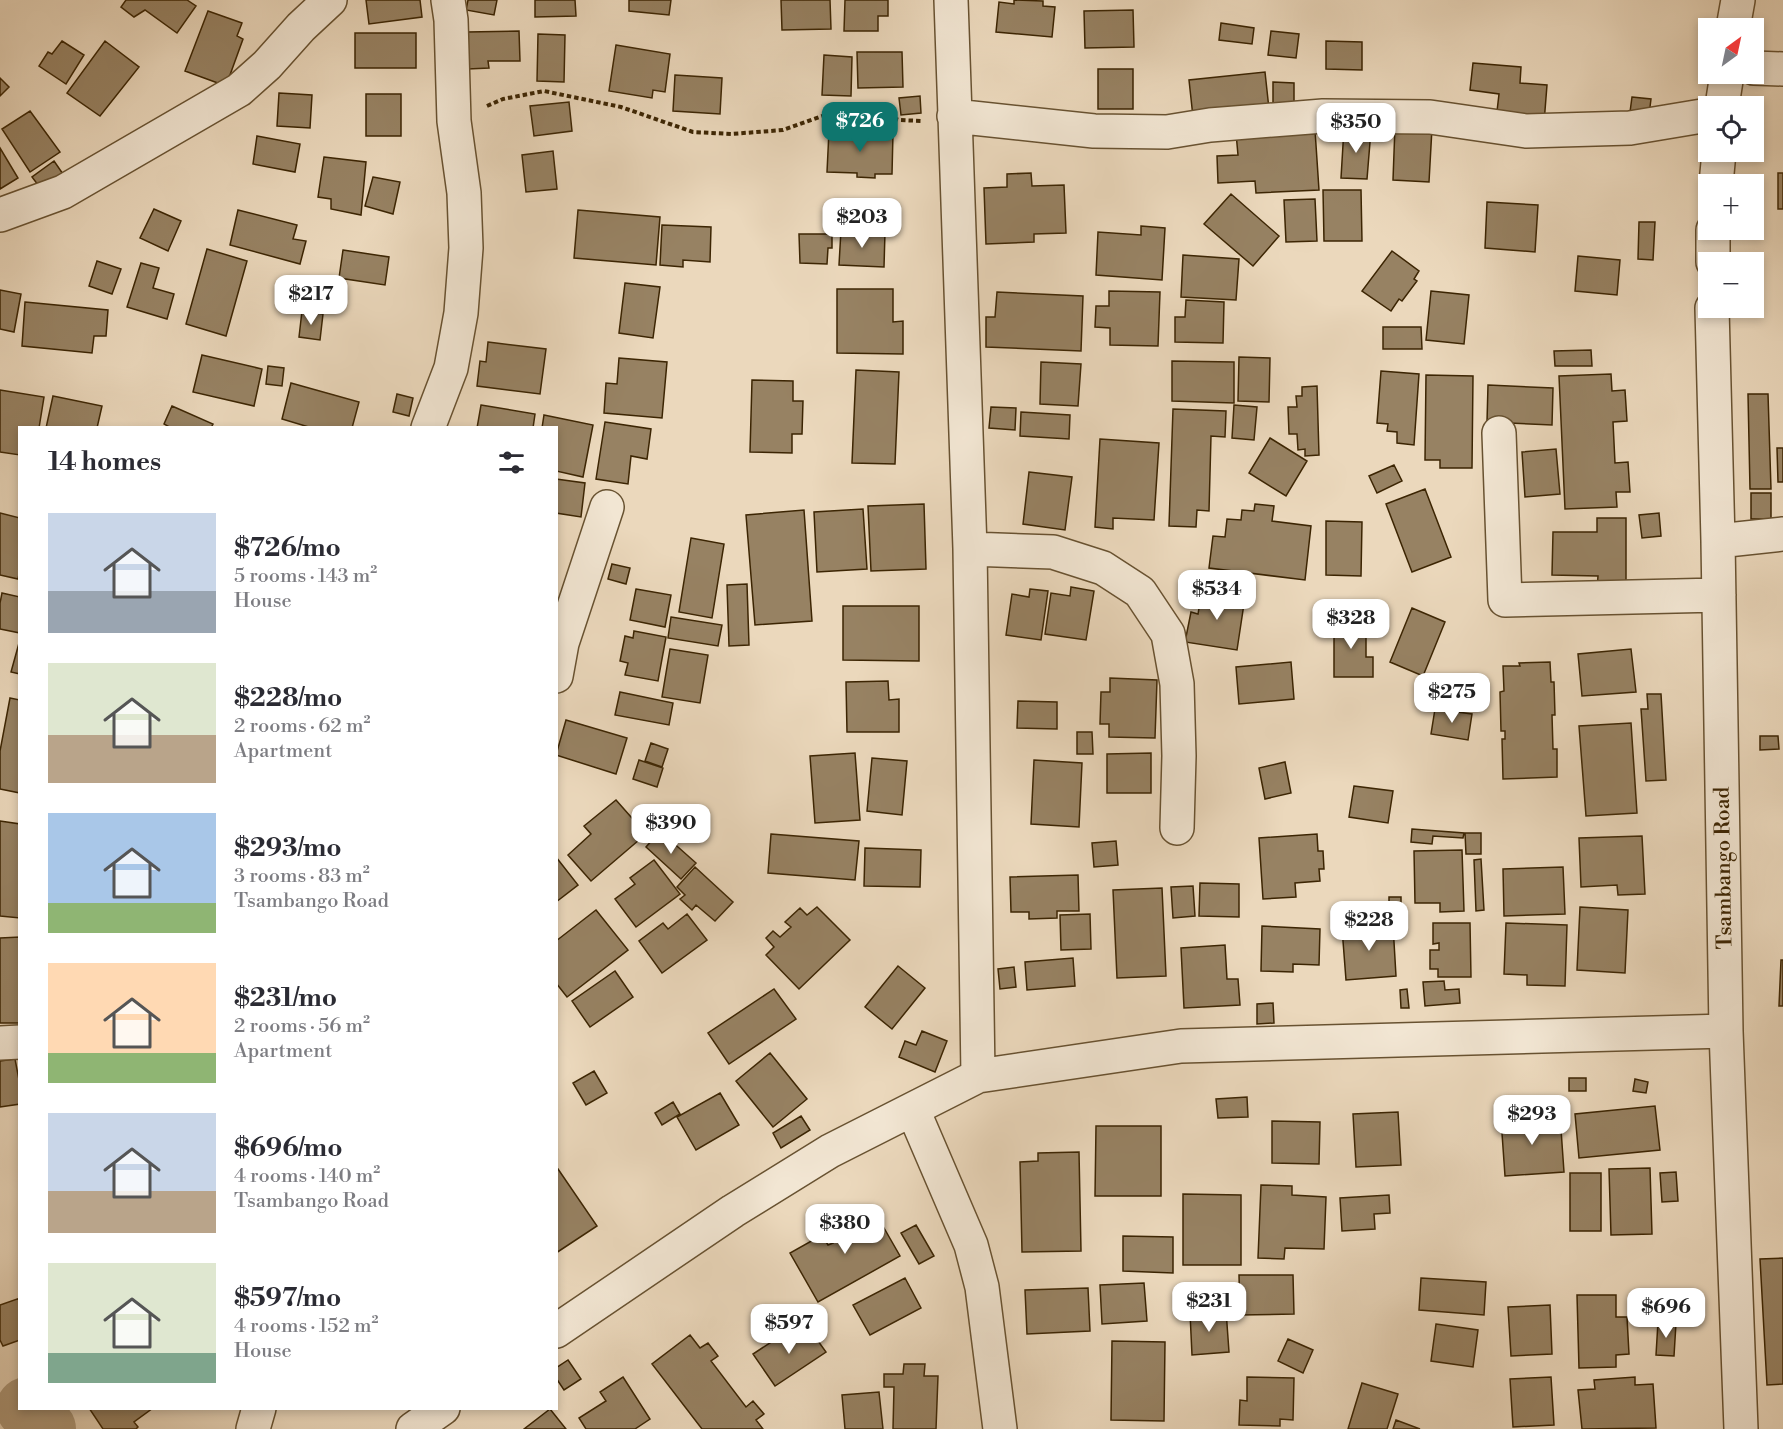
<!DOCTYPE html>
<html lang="en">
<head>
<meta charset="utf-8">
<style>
	body { margin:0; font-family:"Libre Bodoni",serif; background:#f7f7f7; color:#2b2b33; height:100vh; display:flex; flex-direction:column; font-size:22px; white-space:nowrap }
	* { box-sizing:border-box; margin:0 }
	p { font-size:20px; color:#7c7c81 }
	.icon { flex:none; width:33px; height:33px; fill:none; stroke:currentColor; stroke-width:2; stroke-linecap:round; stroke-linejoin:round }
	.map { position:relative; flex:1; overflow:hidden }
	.panel { position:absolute; left:18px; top:426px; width:540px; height:984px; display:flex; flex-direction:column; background:#fff; border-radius:0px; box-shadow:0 3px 9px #0003 }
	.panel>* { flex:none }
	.needle { width:39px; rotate:33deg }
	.buttons { position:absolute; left:1698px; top:18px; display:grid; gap:12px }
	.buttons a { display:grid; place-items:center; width:66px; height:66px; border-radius:0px; background:#fff; box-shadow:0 3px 9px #0003; font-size:30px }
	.price { position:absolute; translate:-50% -51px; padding:0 14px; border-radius:12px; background:#fff; color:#222; font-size:20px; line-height:39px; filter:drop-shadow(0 2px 3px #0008) }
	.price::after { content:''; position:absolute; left:50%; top:36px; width:18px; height:14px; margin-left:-9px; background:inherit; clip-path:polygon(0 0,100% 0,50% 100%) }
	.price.on { background:#0f766e; color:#fff }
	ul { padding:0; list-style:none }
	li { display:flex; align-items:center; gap:18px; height:150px; padding:0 30px }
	li span { display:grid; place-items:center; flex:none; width:168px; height:120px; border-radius:0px; color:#555 }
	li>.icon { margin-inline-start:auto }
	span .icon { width:72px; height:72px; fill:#fffc; stroke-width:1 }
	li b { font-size:26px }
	h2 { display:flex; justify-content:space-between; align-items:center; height:72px; padding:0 30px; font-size:26px }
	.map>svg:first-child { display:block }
</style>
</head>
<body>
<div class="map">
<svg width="1783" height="1429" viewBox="0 0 1783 1429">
	<rect width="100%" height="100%" fill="#ebd8bc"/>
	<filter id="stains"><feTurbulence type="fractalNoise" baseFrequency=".00333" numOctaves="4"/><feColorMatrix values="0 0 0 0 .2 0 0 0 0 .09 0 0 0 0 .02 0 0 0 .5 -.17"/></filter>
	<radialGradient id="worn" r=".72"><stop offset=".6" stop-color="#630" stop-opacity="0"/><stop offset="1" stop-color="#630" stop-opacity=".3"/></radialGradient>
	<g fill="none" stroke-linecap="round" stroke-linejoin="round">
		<path stroke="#b09b7d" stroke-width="62" d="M27,1408l18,21"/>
	</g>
	<path fill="#978263" stroke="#3c2503" stroke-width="1.5" d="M126,0h61l9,6 -19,27 -32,-23 -11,7 -13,-10z
		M366,0h54l2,17 -53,7z
		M468,0h29l-3,15 -28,-5z
		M535,0h40l1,16 -41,1z
		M629,0h42l-2,15 -40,-4z
		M781,0h49l1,29 -49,1z
		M845,0h43v16h-10v15h-34z
		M1014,0l29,1v5l12,1 -3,30 -56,-5 3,-30 15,2z
		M1133,10l1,37 -49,1 -1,-37z
		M208,11l34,12 -5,13 6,3 -17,47 -41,-15z
		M1221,23l33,5 -2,16 -33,-4z
		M519,31l1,30h-32l1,7 -21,1 -1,-37z
		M1271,31l28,3 -3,24 -28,-3z
		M355,33h61v35h-61z
		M538,34l27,1 -1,47 -27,-1z
		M62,41l22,14 -18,29 -27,-18 9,-14 4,2z
		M105,41l34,26 -39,49 -33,-23z
		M1326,41l36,1v28l-36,-1z
		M616,45l54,9 -5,38 -12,-2 -1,8 -43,-7z
		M857,52h45l1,35 -45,1z
		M824,55l28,2 -1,39 -29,-1z
		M1473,63l48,4 -1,16 27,2 -3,38 -48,-3 3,-26 -29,-4z
		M1098,69h35v40h-35z
		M1265,72l4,37 -76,8 -4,-37z
		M675,75l47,3 -2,36 -47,-3z
		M0,78l9,9 -9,9z
		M1273,82l21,1v23h-21z
		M279,93l33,2 -2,33 -33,-2z
		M366,94h35v42h-35z
		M920,96l1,17 -20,2 -2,-17z
		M1632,97l19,2 -2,16 -19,-3z
		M569,102l3,29 -38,5 -4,-30z
		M30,111l30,41 -30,20 -28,-43z
		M1395,126l37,2 -3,54 -36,-2z
		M1344,128l27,2 -4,49 -26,-1z
		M1315,130l4,60 -63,3 -1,-12 -37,2 -1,-27 21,-1 -2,-22z
		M829,131l64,2 -1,41h-17v4l-18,-1v-4l-30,-1z
		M257,136l43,8 -5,28 -42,-8z
		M0,148l18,30 -18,11z
		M553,151l4,38 -31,3 -4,-37z
		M324,157l42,5 -5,53 -30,-6v-10l-13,-2z
		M54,161l9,13 -22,15 -9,-12z
		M1031,173l1,13 32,-1 2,48 -32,1v8l-48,2 -2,-56 23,-1v-13z
		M1778,173h5v36h-5z
		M373,177l27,5 -7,32 -28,-8z
		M1323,190h38l1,51h-38z
		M1231,194l48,42 -26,30 -49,-42z
		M1315,199l2,42 -31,1 -2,-42z
		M1487,202l51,3 -3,47 -50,-4z
		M154,209l27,12 -13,30 -28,-13z
		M238,210l59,15 -4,14 13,2 -6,23 -70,-19z
		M578,210l82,7 -4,48 -82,-7z
		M1639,222h16l-2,38 -15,-1z
		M662,225l49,2 -1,35 -27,-2v7l-23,-2z
		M1141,226l24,2 -3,52 -66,-5 2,-43 43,3z
		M841,230l44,2 -1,35 -45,-2z
		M799,234h33v14h-4l-1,16 -27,-1z
		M207,249l40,12 -21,75 -40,-12z
		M343,250l46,7 -4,28 -46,-7z
		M343,250l46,7 -4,28 -46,-7z
		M1392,251l27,20 -5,8 3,2 -15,20 -3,-2 -8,12 -29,-20z
		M1183,255l56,4 -3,41 -55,-3z
		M1578,256l42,4 -3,35 -42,-4z
		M97,261l24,8 -9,25 -23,-8z
		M141,263l18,5 -6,20 21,6 -7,25 -40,-12z
		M625,283l35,4 -7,51 -34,-5z
		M837,289h56v33l10,-1v33l-66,-1z
		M0,290l21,4 -7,38 -14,-3z
		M1109,291l51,1 -2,54 -48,-1v-17l-15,-1 1,-21h13z
		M1431,291l38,4 -5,49 -38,-4z
		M997,292l86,4 -2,55 -95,-4v-30h9z
		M1186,300l38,2 -1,41 -48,-1v-25h10z
		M25,302l83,8 -2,26h-12l-2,17 -70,-7z
		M302,311l21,3 -3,26 -21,-3z
		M1383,327h38l1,22h-39z
		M488,342l58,7 -6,45 -63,-8 3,-25 6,1z
		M1591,350l1,16h-37l-1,-15z
		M202,355l60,14 -8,37 -61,-14z
		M1239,357l31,1 -1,44 -31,-1z
		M619,358l48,4 -5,56 -58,-5 2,-30 11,1z
		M1172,361l62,1v41l-62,-2z
		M1041,362l40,2 -3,42 -38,-2z
		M268,366l16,2 -2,18 -16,-2z
		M856,370l43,2 -4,92 -43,-1z
		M1381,371l38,3 -5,71 -17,-2v-11l-10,-1 1,-7 -11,-1z
		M1611,374l1,17 13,-1 2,31 -14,1 2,41 13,-1 2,30h-14l1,15 -52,2 -6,-133z
		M1426,375l47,1 -1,92h-32v-8h-15z
		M752,380l41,1v20h10l-1,33h-10v19l-42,-1z
		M291,383l68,19 -7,26h-40l-30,-9z
		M291,383l68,19 -7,26h-40l-30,-9z
		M1488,385l65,3 -1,37 -65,-3z
		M1317,386l2,69 -14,1v-7l-7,1 -1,-16h-8l-1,-27h9l-1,-11h6v-9z
		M0,390l44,7 -5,31h-19v27l-20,-3z
		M397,394l16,4 -4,18 -16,-4z
		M1748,394h20l3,95h-21z
		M53,396l49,10 -5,22h-51z
		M481,405l54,9 -2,14h-56z
		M1234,405l23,2 -3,33 -22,-2z
		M172,406l41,18 -2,4h-40l-7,-4z
		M991,407l25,1 -1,22 -26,-2z
		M1173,409l53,2 -1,26 -14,-1 -2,75 -12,-1 -1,17 -27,-1z
		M1021,412l49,3 -1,24 -49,-3z
		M544,415l49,10 -10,52 -27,-6v-43h-14z
		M605,422l46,7 -4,30 -16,-3 -3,28 -32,-5z
		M1270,438l37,23 -21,35 -37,-23z
		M1100,439l59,4 -5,77 -41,-2v11l-18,-2z
		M1777,448h6v34h-5z
		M1556,449l4,45 -35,3 -3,-45z
		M1394,465l8,16 -25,12 -8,-17z
		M1029,472l43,5 -7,53 -42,-6z
		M556,479l29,4 -4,34 -25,-4z
		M1425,489l26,68 -39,15 -26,-68z
		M1751,493h20v26h-20z
		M924,504l2,65 -55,2 -3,-65z
		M1255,504l19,2 -2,15 39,5 -6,54 -96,-12 4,-32 12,1 2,-18 14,1 1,-10 12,1z
		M863,509l4,60 -50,3 -3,-60z
		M804,510l8,111 -57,4 -9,-110z
		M0,513l20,5v52l-2,9 -18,-4z
		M1659,513l2,23 -19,2 -3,-23z
		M1597,518h29v71h-29l1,-13 -46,-1 1,-43h44z
		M1326,521l36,1 -1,54 -35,-1z
		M691,538l33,6 -12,74 -33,-6z
		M612,564l18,4 -4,16 -18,-5z
		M747,584l2,61 -20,1 -2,-61z
		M1071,587l23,4 -8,49 -41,-6 6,-41 19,3z
		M636,589l35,6 -6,32 -35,-7z
		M1030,589l18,2 -7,49 -35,-5 6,-41 17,3z
		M1202,590l43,7 -8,53 -52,-8 6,-30 7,2z
		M2,593l18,4v36l-20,-4v-26z
		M843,606h76v55l-76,-1z
		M1412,608l33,14 -22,54 -33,-14z
		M671,617l51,8 -4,21 -50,-8z
		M1334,620l32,1v36h7v20h-39z
		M634,631l32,6 -8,44 -33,-6 3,-12 -8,-2 5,-25 8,2z
		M19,643h1v31l-9,-2z
		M670,649l38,6 -8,48 -38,-6z
		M1631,649l5,43 -54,4 -4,-42z
		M1291,662l3,37 -55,5 -3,-37z
		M1550,662l1,20h3l1,33h-3l1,34h4v28l-54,2 -1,-40h3v-8h-4l-1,-39 4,-1 -1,-25h17l-1,-3z
		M1110,678l47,2 -2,58 -46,-1v-13h-9l1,-32h9z
		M888,681l1,19 10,-1v33h-52l-1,-50z
		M620,692l53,11 -4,22 -54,-10z
		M1647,694h14l5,86 -20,1 -5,-72h7z
		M10,698l10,2v93l-20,-4v-38z
		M1018,701l39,1v27l-40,-1z
		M1435,709l37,5 -4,26 -37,-6z
		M566,720l61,18 -11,36 -60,-19z
		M1631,723l6,90 -51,3 -7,-90z
		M1077,732h15l1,22h-16z
		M1760,736h18l1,13 -19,1z
		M651,743l17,6 -6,18 -17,-6z
		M855,753l5,67 -45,3 -5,-67z
		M1151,753v40h-44v-39z
		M872,758l35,3 -5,54 -35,-4z
		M639,760l24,8 -6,19 -24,-8z
		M1034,760l48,3 -3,64 -48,-3z
		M1285,762l6,31 -26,6 -6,-31z
		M1354,786l39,5 -5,32 -39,-6z
		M616,800l30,34 -55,47 -23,-26 23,-21 -7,-8z
		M0,821l20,3v94l-20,-2z
		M1412,829l52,4 -1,5 -30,-2 -1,8 -21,-2z
		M660,831l36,32 -15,16 -35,-32z
		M1465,833h16v21h-15z
		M771,834l88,7 -4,39 -87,-7z
		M1317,834l1,17h5l1,18h-5l1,12 -25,2 1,14 -33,2 -4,-61z
		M1642,836l3,58 -27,1 -1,-10 -36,2 -2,-49z
		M1116,841l2,24 -24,2 -2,-24z
		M865,848l56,2 -1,37 -56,-1z
		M1462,850l2,61 -24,1v-9h-25l-1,-52z
		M556,857l22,28 -22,17z
		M1481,859l3,51 -8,1 -2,-51z
		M654,860l26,34 -44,33 -21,-28 20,-15 -5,-6z
		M695,867l38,35 -18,19 -19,-16 -4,5 -12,-11 5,-4 -8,-8z
		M1563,867l2,47 -61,2 -1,-47z
		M1078,875l1,36h-22v7l-28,1v-7h-18l-1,-35z
		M1200,883l39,1v33l-40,-1z
		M1193,886l2,30 -22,2 -2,-31z
		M1162,888l4,88 -49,2 -4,-88z
		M1389,897h12v21h-12z
		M817,907l33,33 -51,49 -33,-34 8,-8 -8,-9 7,-7 7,6 11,-10 -6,-5 15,-14 7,7z
		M1580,907l48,3 -3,63 -48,-3z
		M596,910l32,40 -61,47 -11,-14v-42z
		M687,914l20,26 -45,33 -23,-32 24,-18 5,6z
		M1090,914l1,35 -30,1 -1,-35z
		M1433,923h37l1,54h-33v-8h-8v-19h9v-7l-6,1z
		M1506,923l61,2 -2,61 -38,-1v-10l-23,-1z
		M1393,925l3,51 -50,4 -4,-52z
		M1262,926l58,3 -1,36 -26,-1v8l-32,-1z
		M20,937v86h-20v-85z
		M1225,945l2,34h11l2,26 -56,3 -3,-60z
		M1073,958l2,28 -48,4 -2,-28z
		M1781,960h2v46h-4z
		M898,966l27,22 -33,41 -27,-22z
		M1014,967l2,20 -16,2 -2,-20z
		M615,971l18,26 -43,30 -18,-26z
		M1444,981l1,9 14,-1 1,14 -35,3 -2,-24z
		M774,989l22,30 -67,45 -21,-31z
		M1407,989l2,19h-8l-1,-18z
		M1273,1003l1,20 -17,1v-20z
		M922,1031l25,10 -12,31 -36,-15 6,-16 11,4z
		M770,1053l37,46 -34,28 -37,-46z
		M15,1059l5,26v19l-20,3v-46z
		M594,1071l13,22 -21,12 -13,-22z
		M1569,1078h17v13h-17z
		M1635,1079l13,3 -2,11 -13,-2z
		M720,1093l19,32 -43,25 -19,-33z
		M1247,1097l1,20 -30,1 -2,-19z
		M673,1102l7,12 -18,11 -7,-12z
		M1655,1106l5,44 -81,8 -4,-44z
		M1398,1112l3,53 -45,2 -3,-53z
		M1560,1115l4,57 -59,4 -4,-57z
		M801,1116l9,14 -29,18 -8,-15z
		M1272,1121l48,1 -1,42 -47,-1z
		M1096,1126h65v70h-66z
		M1079,1152l2,99 -59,1 -2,-90 18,-1v-8z
		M1650,1168l2,66 -41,1 -2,-66z
		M558,1169l39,57 -41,27v-83z
		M1676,1172l2,29 -16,1 -2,-29z
		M1570,1173h31v58h-31z
		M1261,1185l31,1v9l34,2 -2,52 -39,-1 -1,11 -26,-1z
		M1183,1194l58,1v70h-58z
		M1389,1195l1,18 -16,1 1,15 -33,2 -2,-33z
		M872,1207l28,49 -82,46 -28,-49 32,-18 6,10 5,-2 -6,-11z
		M916,1225l18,31 -15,8 -18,-31z
		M1123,1236l50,1v36l-50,-2z
		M1783,1258v126l-16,1 -7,-126z
		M1239,1275h54l1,39 -54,1z
		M905,1278l16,30 -51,27 -17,-30z
		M1421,1278l65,4 -2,33 -65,-5z
		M1144,1283l3,38 -45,3 -2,-39z
		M1088,1288l2,43 -63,3 -2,-44z
		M1577,1295h39v22h11l2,37 -13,1v12l-37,1z
		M20,1298v42l-17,6 -3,-6v-35z
		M1550,1305l2,49 -41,2 -3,-49z
		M1226,1310l3,42 -37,3 -2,-42z
		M1658,1322l18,1 -2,33 -18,-1z
		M1436,1324l42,6 -5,37 -42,-6z
		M808,1327l18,25 -51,34 -22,-32 35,-23 4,7z
		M690,1335l10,13 8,-5 10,13 -7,5 35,46 7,-6 11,13 -8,6 7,9h-61l-50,-65z
		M1288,1339l25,11 -10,23 -25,-12z
		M1112,1341l53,1 -1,79 -53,-1z
		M568,1360l13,19 -17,11 -8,-12v-10z
		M904,1364h21l-1,12h14l-2,53h-43l1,-42h-10v-13h19z
		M623,1377l27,42 -15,10h-49l-7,-11 27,-17 -6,-9z
		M1247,1377l47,1 -1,42 -13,-1v7l-41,-1 1,-25 7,1z
		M1551,1377l3,48 -41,2 -3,-48z
		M1635,1377v8l18,-1 3,44 -74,1 -4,-39 17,-1 -1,-9z
		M1362,1383l36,11 -11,35h-39z
		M879,1392l4,37h-38l-3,-34z
		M89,1408h64l-19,14 4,5 -2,2h-33z
		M550,1409l16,20h-42z
		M1396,1420l24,9h-27z"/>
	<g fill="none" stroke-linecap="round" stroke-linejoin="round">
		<defs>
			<path id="minor" d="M951,0l19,549 8,527
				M1733,28l5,-28
				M1754,68l29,1
				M1722,106l5,-32
				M954,116l140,15 73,1 43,-7 113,-9 107,1 96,14 104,-3 78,-13
				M1716,184l3,-32
				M0,215l63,-23 176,-102 28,-25 34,-38 29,-27
				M1713,262v-32
				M1712,308l6,233 8,490 15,398
				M428,428l23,-60 10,-55 5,-65 -2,-55 -10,-72 -3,-101 -3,-20
				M1499,433l6,167 214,-5
				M1718,541l65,-7
				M970,549l83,3 50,16 37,24 28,42 9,50 2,72 -2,72
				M556,676l6,-33 45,-136
				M0,1043l20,-1
				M913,1110l58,135 11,42 18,142
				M556,1331l177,-120 97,-60 148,-75 203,-30 545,-15
				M253,1429l6,-21
				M413,1429l30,-21"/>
		</defs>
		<use href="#minor" stroke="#685231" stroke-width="36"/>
		<path stroke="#3c2503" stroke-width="4" stroke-dasharray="4.5 3" stroke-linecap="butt" d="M487,106l16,-7 41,-8 77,16 72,25 38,2 52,-4 56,-20 25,-1 35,11 23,1"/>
		<use href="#minor" stroke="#f2e6d3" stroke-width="33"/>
	</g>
	<g text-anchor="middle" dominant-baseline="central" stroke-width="4.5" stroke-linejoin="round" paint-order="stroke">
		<g font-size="21" fill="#3c2503" stroke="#f2e6d3">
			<text transform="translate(1724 868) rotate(-91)">Tsambango Road</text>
		</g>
	</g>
	<rect width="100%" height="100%" filter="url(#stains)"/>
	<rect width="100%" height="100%" fill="url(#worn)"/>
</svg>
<div class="buttons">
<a><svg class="needle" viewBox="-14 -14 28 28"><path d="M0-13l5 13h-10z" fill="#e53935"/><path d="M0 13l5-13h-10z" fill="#7c7c81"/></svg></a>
<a><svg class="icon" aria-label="locate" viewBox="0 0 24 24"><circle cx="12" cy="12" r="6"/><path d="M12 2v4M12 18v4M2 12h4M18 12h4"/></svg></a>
<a>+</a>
<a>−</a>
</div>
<b class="price on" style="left:860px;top:153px">$726</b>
<b class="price" style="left:1356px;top:154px">$350</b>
<b class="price" style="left:862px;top:249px">$203</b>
<b class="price" style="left:311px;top:326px">$217</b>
<b class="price" style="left:1217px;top:621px">$534</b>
<b class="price" style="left:1351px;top:650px">$328</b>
<b class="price" style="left:1452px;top:724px">$275</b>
<b class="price" style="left:671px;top:855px">$390</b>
<b class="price" style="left:1369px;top:952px">$228</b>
<b class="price" style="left:1532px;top:1146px">$293</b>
<b class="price" style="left:845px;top:1255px">$380</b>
<b class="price" style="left:1209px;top:1333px">$231</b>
<b class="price" style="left:1666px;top:1339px">$696</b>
<b class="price" style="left:789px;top:1355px">$597</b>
<section class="panel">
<h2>14 homes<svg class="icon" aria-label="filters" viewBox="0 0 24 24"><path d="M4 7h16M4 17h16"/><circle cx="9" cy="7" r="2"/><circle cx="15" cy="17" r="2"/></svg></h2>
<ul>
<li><span style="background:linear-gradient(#c9d6e8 65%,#9aa5b1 0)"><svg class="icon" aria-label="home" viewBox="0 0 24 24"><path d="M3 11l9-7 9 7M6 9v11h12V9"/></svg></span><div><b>$726/mo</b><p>5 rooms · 143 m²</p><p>House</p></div></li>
<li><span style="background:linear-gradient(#dfe7d0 60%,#b9a48a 0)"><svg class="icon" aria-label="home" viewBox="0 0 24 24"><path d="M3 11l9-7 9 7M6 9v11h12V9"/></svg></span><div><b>$228/mo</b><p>2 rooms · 62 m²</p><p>Apartment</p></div></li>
<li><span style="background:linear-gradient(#a9c7e8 75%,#8fb573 0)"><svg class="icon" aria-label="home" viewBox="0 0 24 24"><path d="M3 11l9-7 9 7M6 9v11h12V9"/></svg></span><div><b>$293/mo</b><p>3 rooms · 83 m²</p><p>Tsambango Road</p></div></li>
<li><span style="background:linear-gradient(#ffd9b3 75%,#8fb573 0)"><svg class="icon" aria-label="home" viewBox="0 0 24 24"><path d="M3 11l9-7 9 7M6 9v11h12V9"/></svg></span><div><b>$231/mo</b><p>2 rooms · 56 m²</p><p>Apartment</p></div></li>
<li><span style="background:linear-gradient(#c9d6e8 65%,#b9a48a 0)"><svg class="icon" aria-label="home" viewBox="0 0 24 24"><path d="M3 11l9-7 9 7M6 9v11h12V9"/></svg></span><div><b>$696/mo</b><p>4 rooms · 140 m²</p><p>Tsambango Road</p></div></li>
<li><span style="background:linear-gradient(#dfe7d0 75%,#7fa58c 0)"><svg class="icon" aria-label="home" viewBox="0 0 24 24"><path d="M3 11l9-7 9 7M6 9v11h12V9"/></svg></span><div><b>$597/mo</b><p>4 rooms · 152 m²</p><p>House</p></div></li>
</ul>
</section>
</div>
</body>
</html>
